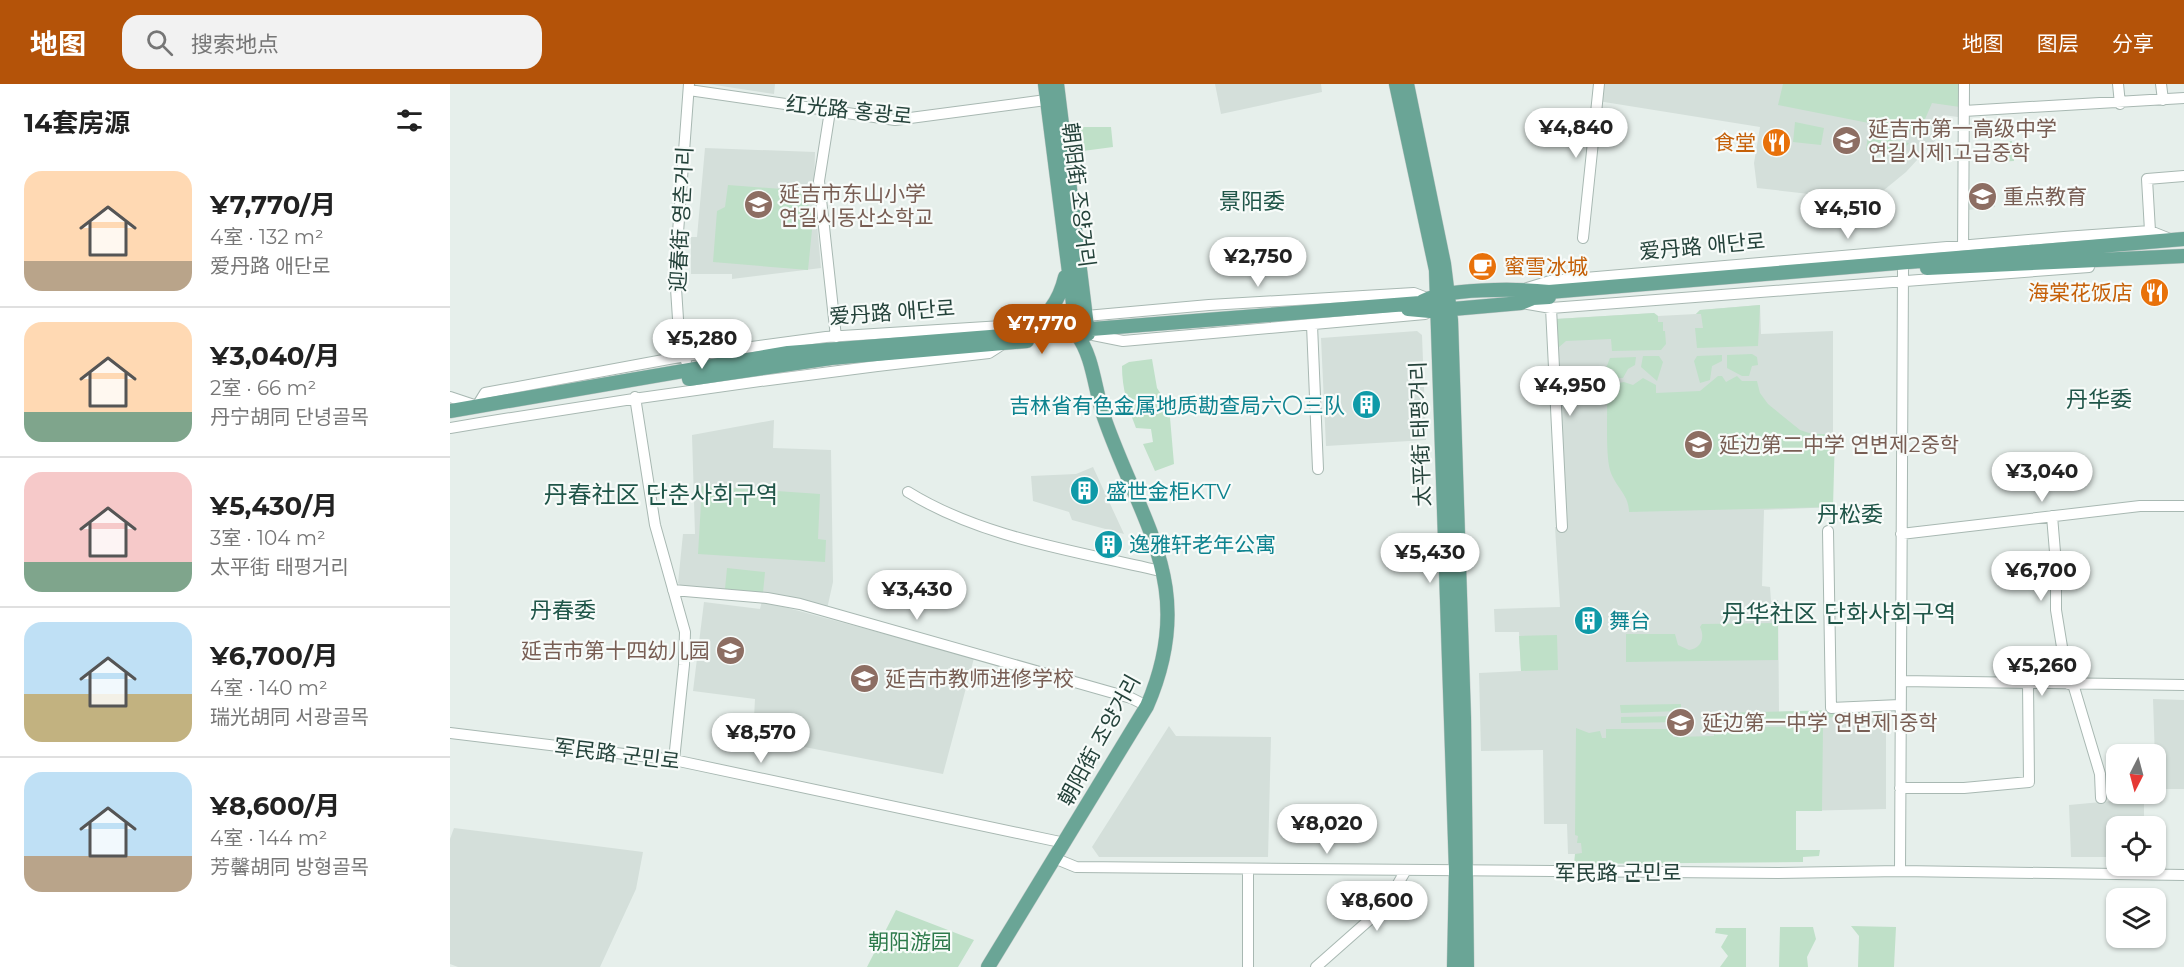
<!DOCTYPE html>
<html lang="zh">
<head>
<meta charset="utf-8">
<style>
	body { margin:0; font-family:Montserrat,"Noto Sans SC","Noto Sans KR",sans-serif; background:#f2f2f2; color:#222; height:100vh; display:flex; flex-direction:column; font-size:22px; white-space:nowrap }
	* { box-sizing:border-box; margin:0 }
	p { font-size:20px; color:#767676 }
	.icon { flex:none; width:33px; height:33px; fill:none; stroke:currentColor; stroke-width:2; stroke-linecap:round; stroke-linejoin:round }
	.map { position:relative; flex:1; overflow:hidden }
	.drawer { display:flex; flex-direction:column; background:#fff; width:450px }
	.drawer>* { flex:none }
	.needle { width:39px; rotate:186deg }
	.buttons { position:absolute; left:1656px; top:660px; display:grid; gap:12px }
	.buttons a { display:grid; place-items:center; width:60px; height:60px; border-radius:12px; background:#fff; box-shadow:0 2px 4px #0004; font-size:30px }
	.price { position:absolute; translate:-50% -51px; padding:0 14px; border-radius:21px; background:#fff; color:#222; font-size:20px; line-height:39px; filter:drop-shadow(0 2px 3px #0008) }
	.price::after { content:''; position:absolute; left:50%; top:36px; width:18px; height:14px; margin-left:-9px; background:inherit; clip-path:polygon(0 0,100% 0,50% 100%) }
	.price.selected { background:#b45309; color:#fff }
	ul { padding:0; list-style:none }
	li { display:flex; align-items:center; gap:18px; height:150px; padding:0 24px }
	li+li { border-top:2px solid #e0e0e0 }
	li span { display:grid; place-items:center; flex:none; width:168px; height:120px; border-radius:18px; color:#555 }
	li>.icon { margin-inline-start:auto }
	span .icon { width:72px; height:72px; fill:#fffc; stroke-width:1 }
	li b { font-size:26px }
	h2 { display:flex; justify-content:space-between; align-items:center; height:72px; padding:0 24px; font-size:26px }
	header { display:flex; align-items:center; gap:36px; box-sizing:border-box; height:84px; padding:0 30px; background:#b45309; color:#fff }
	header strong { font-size:28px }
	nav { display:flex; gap:33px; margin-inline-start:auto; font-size:21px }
	.search { width:420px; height:54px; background:#f2f2f2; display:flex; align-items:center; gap:15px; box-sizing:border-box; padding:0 21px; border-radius:18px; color:#767676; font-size:22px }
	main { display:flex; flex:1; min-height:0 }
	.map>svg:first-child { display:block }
</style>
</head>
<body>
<header>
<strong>地图</strong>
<div class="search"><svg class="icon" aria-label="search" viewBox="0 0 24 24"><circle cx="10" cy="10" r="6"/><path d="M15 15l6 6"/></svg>搜索地点</div>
<nav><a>地图</a><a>图层</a><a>分享</a></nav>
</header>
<main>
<section class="drawer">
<h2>14套房源<svg class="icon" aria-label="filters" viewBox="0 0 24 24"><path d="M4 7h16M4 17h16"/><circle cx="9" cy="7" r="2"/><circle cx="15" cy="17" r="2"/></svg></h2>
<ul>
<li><span style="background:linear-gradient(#ffd9b3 75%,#b9a48a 0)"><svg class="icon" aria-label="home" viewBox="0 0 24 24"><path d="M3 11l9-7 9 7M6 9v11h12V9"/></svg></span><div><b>¥7,770/月</b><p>4室 · 132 m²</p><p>爱丹路 애단로</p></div></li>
<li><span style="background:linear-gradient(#ffd9b3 75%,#7fa58c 0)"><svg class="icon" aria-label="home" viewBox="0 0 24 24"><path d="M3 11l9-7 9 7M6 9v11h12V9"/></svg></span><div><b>¥3,040/月</b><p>2室 · 66 m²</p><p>丹宁胡同 단녕골목</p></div></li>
<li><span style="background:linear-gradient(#f6c9c9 75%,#7fa58c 0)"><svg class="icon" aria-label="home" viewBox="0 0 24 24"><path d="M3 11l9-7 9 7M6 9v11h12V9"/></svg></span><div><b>¥5,430/月</b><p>3室 · 104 m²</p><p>太平街 태평거리</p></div></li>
<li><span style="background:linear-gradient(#bfe0f5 60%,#c2b280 0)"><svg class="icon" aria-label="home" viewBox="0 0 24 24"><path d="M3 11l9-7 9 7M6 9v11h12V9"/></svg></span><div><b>¥6,700/月</b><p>4室 · 140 m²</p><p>瑞光胡同 서광골목</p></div></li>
<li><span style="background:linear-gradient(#bfe0f5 70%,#b9a48a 0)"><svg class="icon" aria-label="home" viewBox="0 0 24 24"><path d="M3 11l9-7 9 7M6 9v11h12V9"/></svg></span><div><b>¥8,600/月</b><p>4室 · 144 m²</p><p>芳馨胡同 방형골목</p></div></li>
</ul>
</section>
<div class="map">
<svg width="1734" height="883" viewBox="0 0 1734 883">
	<rect width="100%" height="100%" fill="#e6efeb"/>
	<path fill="#d4dfda" d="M258,0h67l-1,10z
		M765,0h106l1,8 -101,22z
		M1152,0h358v18l-2,15 -15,-2 -2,19 -35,38 -22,18 -39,8 -88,-10 -3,-25 6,-36 -162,-26z
		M255,64l110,4 -1,39 7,77 -89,11v-5h-41v-37h6z
		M1543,101l2,22 -27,3v-9l7,-7v-8z
		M1310,221l1,29 72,-3v176l-69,3 -2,76 8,1 1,14 7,-1 1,112 102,-3 1,18 4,1v81l-90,2v43h-228l-1,-30h-23l-1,-74 -62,1 -2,-78 42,-2 -2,-39h-24l-1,-23 66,-2 -5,-80h10l-9,-208 98,-6 4,3 38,-2 4,-4z
		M967,247l5,4 4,105 -100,6 -5,-108z
		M324,336l-1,28 58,2 2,132 -6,27 -144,-22 -5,-4 5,-49h12l-3,-99z
		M643,383l31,67 -52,-14 -3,-8 -36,-11 -2,-25 45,-2z
		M312,517l212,57 -31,116 -190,-37 2,-38 -62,-8 11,-89 56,7z
		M1703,615l31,1v89h-28z
		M719,642l7,10 95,1 -3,120h-169l-7,-10z
		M1694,714v22h13l-1,26v-20h-40v31h-45l-2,-52z
		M4,744l189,24 -7,37 -36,78h-142l-8,-3v-125z"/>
	<path fill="#bfe0c8" d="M1333,0h177v23l-28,-4 -13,30 -141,-28z
		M1345,38l29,6 -3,17 -28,-3z
		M630,43h31l2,20 -30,4z
		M1418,52l41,7 -9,11 -34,-4z
		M1562,57l2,20 -19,1 -1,-20z
		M278,101l82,6 -2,18 6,1 -6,60 -95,-8 4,-51 8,-4z
		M1310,221l-2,41 -61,2 -2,-20h8l-2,-14h-5l4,-4z
		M1204,229l4,3v6h5v9h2l1,13 -5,6 -49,1 -1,-12 -45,2 -8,7 -2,-29z
		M1302,270l5,3 1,8 -6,1 -3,10h-7l-15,-8v-13z
		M1272,271v6l-10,5 -2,14 -10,3 -6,-22 3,-5z
		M1193,272h16l4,6 -6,19 -16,-14z
		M1186,273l-1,8 -7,4 -5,9h-6l-3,-8 -8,-2 4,-10z
		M702,275l5,29 12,18 5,58 -19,7 -12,-27 10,-2 -2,-13 -15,-1c-8,-21 -14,-39 -14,-62l7,-4z
		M1268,292h4l4,6 11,-6 5,5h15l3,12 8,11 32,26 12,4h23l-2,73 -204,5c0,-18 -14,-25 -19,-42 -5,-18 -2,-63 -3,-85l17,-3 9,3 10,-7 13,7v8l44,-2z
		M252,402l118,8 -2,45 8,1 -1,22 -127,-8z
		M277,484l38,4 -2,21 -38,-4z
		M1328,539v37l-152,2v-28h49l3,11 11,5c13,-2 16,-13 11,-23l2,-3z
		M1107,551l1,35 -37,1 -2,-35z
		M1231,620v7l-60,2 -1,-8z
		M1431,625l1,7 -167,5 -1,-8z
		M1231,632v6l-60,1v-6z
		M1373,642l-1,85h-26v39h24l-1,6 -16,1v5l-229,2 1,-10 7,-1 -1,-10h-4l1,-7 -3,-1 1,-107 13,5 11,-2 2,7h4v-9h66l1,8 41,-1v-8z
		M446,826l78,30 -16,27h-91z
		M1401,842l45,1 -2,40h-36l1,-31z
		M1330,843h33l3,12 -9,18 1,10h-29z
		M1266,844h30v39h-26l8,-11 -7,-9 7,-12 -13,-2z"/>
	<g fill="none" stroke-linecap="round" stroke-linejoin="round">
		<defs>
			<path id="minor" d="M1668,0l2,20
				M1711,0l2,16
				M239,6l206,30 151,-20
				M380,27l-11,70 17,156
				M1514,27l220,-13
				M1700,147l-3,-52 37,-3
				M1133,154l16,-154
				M1513,169l1,-169
				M1077,204l23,-7 514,-44 86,-6 20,8
				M1071,219l30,5 538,-41
				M1101,224l11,219
				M862,241l6,144
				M638,250l35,7 302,-27
				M236,277l-8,-42 -3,-46 14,-189
				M0,313l27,9 8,-13 200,-37 141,-19 210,-13 50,-8 123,-11 205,-12 13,5
				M185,313l20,128 30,107 -1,33 -10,95
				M0,344c179,-30 358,-55 539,-75l14,-9
				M458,408c76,47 170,59 256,80
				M1602,432l4,48v46l12,74
				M1378,447l3,177 69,-3
				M1451,450l239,-28h44
				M223,506l94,8 33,6 331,94 16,8
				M1451,597l283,4
				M1623,600l27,90 1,24
				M0,649l224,27 391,83
				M1450,704h64l65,-6 -1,-99
				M604,774l22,9 702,6 122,-2 284,4
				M798,785v98
				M1450,787l3,-602
				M866,883l69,-61 21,-36"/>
			<path id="major" d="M607,0l31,250
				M946,0l40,186 20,601 -2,96
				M957,0l37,180 7,56 13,398 3,249
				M1477,184l257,-12
				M958,225l22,2 91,-8 12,-5 16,-1
				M577,248c20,-17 32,-29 38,-55
				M239,295l142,-21 196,-17
				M0,327l338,-58 632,-50c21,-16 102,-14 129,-11l635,-53
				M538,883l159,-261c51,-118 -4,-179 -42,-286 -10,-26 -11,-63 -28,-85l-32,-251"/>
		</defs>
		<use href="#minor" stroke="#a8b8b2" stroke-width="12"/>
		<use href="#major" stroke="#c2cac8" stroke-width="15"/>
		<use href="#minor" stroke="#fff" stroke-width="10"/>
		<use href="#major" stroke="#6aa596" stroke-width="14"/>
	</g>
	<defs>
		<symbol id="school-disc" viewBox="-11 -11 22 22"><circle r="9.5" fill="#8d6e63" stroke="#f7fbf9"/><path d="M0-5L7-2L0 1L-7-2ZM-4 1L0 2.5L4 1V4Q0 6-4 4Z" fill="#fff"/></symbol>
		<symbol id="restaurant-disc" viewBox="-11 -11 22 22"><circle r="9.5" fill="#e8710a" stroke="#f7fbf9"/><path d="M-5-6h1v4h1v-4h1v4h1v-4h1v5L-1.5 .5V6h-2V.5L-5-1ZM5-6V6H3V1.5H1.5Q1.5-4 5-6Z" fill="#fff"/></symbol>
		<symbol id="cafe-disc" viewBox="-11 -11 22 22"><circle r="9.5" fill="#e8710a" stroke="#f7fbf9"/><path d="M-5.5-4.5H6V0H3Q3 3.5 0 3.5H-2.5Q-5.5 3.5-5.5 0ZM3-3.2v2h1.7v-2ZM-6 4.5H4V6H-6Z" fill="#fff"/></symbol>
		<symbol id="building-disc" viewBox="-11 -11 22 22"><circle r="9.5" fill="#0f9aa8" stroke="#f7fbf9"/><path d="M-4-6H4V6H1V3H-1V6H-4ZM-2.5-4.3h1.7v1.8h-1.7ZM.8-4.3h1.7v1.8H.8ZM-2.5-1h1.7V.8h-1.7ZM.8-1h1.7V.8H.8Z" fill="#fff"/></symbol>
	</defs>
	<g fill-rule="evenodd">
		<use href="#school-disc" x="1380" y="40" width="33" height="33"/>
		<use href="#restaurant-disc" x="1310" y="42" width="33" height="33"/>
		<use href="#school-disc" x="1516" y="96" width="33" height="33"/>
		<use href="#school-disc" x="292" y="104" width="33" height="33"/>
		<use href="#cafe-disc" x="1016" y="166" width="33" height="33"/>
		<use href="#restaurant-disc" x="1688" y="192" width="33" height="33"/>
		<use href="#building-disc" x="900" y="304" width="33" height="33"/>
		<use href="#school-disc" x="1232" y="344" width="33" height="33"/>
		<use href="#building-disc" x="618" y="390" width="33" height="33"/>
		<use href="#building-disc" x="642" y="444" width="33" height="33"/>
		<use href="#building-disc" x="1122" y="520" width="33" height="33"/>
		<use href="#school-disc" x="264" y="550" width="33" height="33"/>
		<use href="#school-disc" x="398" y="578" width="33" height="33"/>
		<use href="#school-disc" x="1214" y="622" width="33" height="33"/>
	</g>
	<g text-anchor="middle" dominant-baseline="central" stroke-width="4.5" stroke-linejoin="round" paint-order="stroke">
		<g font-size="21" fill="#24423a" stroke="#f7fbf9">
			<text transform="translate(399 26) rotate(6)">红光路 홍광로</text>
			<text transform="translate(629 111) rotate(83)">朝阳街 조양거리</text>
			<text transform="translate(231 135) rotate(-87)">迎春街 영춘거리</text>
			<text transform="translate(1252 162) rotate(-5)">爱丹路 애단로</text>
			<text transform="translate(442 228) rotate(-4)">爱丹路 애단로</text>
			<text transform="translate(970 350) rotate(-92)">太平街 태평거리</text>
			<text transform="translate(649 656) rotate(-61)">朝阳街 조양거리</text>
			<text transform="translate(167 670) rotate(7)">军民路 군민로</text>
			<text x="1168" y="788">军民路 군민로</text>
		</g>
		<g font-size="21" fill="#785e54" stroke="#f7fbf9" text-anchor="start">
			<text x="1418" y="44">延吉市第一高级中学<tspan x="1418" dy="24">연길시제1고급중학</tspan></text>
			<text x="329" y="109">延吉市东山小学<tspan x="329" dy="24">연길시동산소학교</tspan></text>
			<text x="1553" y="112">重点教育</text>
			<text x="1269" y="360">延边第二中学 연변제2중학</text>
			<text x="260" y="566" text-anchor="end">延吉市第十四幼儿园</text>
			<text x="435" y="594">延吉市教师进修学校</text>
			<text x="1252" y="638">延边第一中学 연변제1중학</text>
		</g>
		<g font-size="21" fill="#c56008" stroke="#f7fbf9" text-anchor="end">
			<text x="1306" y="58">食堂</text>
			<text x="1054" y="182" text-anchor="start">蜜雪冰城</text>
			<text x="1683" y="208">海棠花饭店</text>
		</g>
		<g font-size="21" fill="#0d838f" stroke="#f7fbf9" text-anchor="start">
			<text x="895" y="321" text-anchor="end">吉林省有色金属地质勘查局六〇三队</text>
			<text x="656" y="407">盛世金柜KTV</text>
			<text x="679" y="460">逸雅轩老年公寓</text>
			<text x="1159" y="536">舞台</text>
		</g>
		<g font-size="21" fill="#2d7a4b" stroke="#f7fbf9">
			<text x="460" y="857">朝阳游园</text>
		</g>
		<g font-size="22" fill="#1f5548" stroke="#f7fbf9">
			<text x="802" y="117">景阳委</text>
			<text x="1649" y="315">丹华委</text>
			<text x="1400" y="430">丹松委</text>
			<text x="113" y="526">丹春委</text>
		</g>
		<g font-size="24" fill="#1f5548" stroke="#f7fbf9">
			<text x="211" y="410">丹春社区 단춘사회구역</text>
			<text x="1389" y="529">丹华社区 단화사회구역</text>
		</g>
	</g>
</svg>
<div class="buttons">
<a><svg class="needle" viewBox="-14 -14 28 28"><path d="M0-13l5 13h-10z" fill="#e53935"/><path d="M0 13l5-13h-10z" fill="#767676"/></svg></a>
<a><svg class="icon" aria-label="locate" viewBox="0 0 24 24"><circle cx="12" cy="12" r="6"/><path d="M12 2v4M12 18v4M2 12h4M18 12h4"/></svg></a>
<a><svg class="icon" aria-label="layers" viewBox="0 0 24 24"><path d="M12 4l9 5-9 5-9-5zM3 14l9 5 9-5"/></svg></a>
</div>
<b class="price" style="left:1126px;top:75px">¥4,840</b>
<b class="price" style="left:1398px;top:156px">¥4,510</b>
<b class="price" style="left:808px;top:204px">¥2,750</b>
<b class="price selected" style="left:592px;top:271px">¥7,770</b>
<b class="price" style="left:252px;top:286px">¥5,280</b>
<b class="price" style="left:1120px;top:333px">¥4,950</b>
<b class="price" style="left:1592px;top:419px">¥3,040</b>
<b class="price" style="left:980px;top:500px">¥5,430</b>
<b class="price" style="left:1591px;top:518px">¥6,700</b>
<b class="price" style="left:467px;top:537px">¥3,430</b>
<b class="price" style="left:1592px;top:613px">¥5,260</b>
<b class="price" style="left:311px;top:680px">¥8,570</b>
<b class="price" style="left:877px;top:771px">¥8,020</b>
<b class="price" style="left:927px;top:848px">¥8,600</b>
</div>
</main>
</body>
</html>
